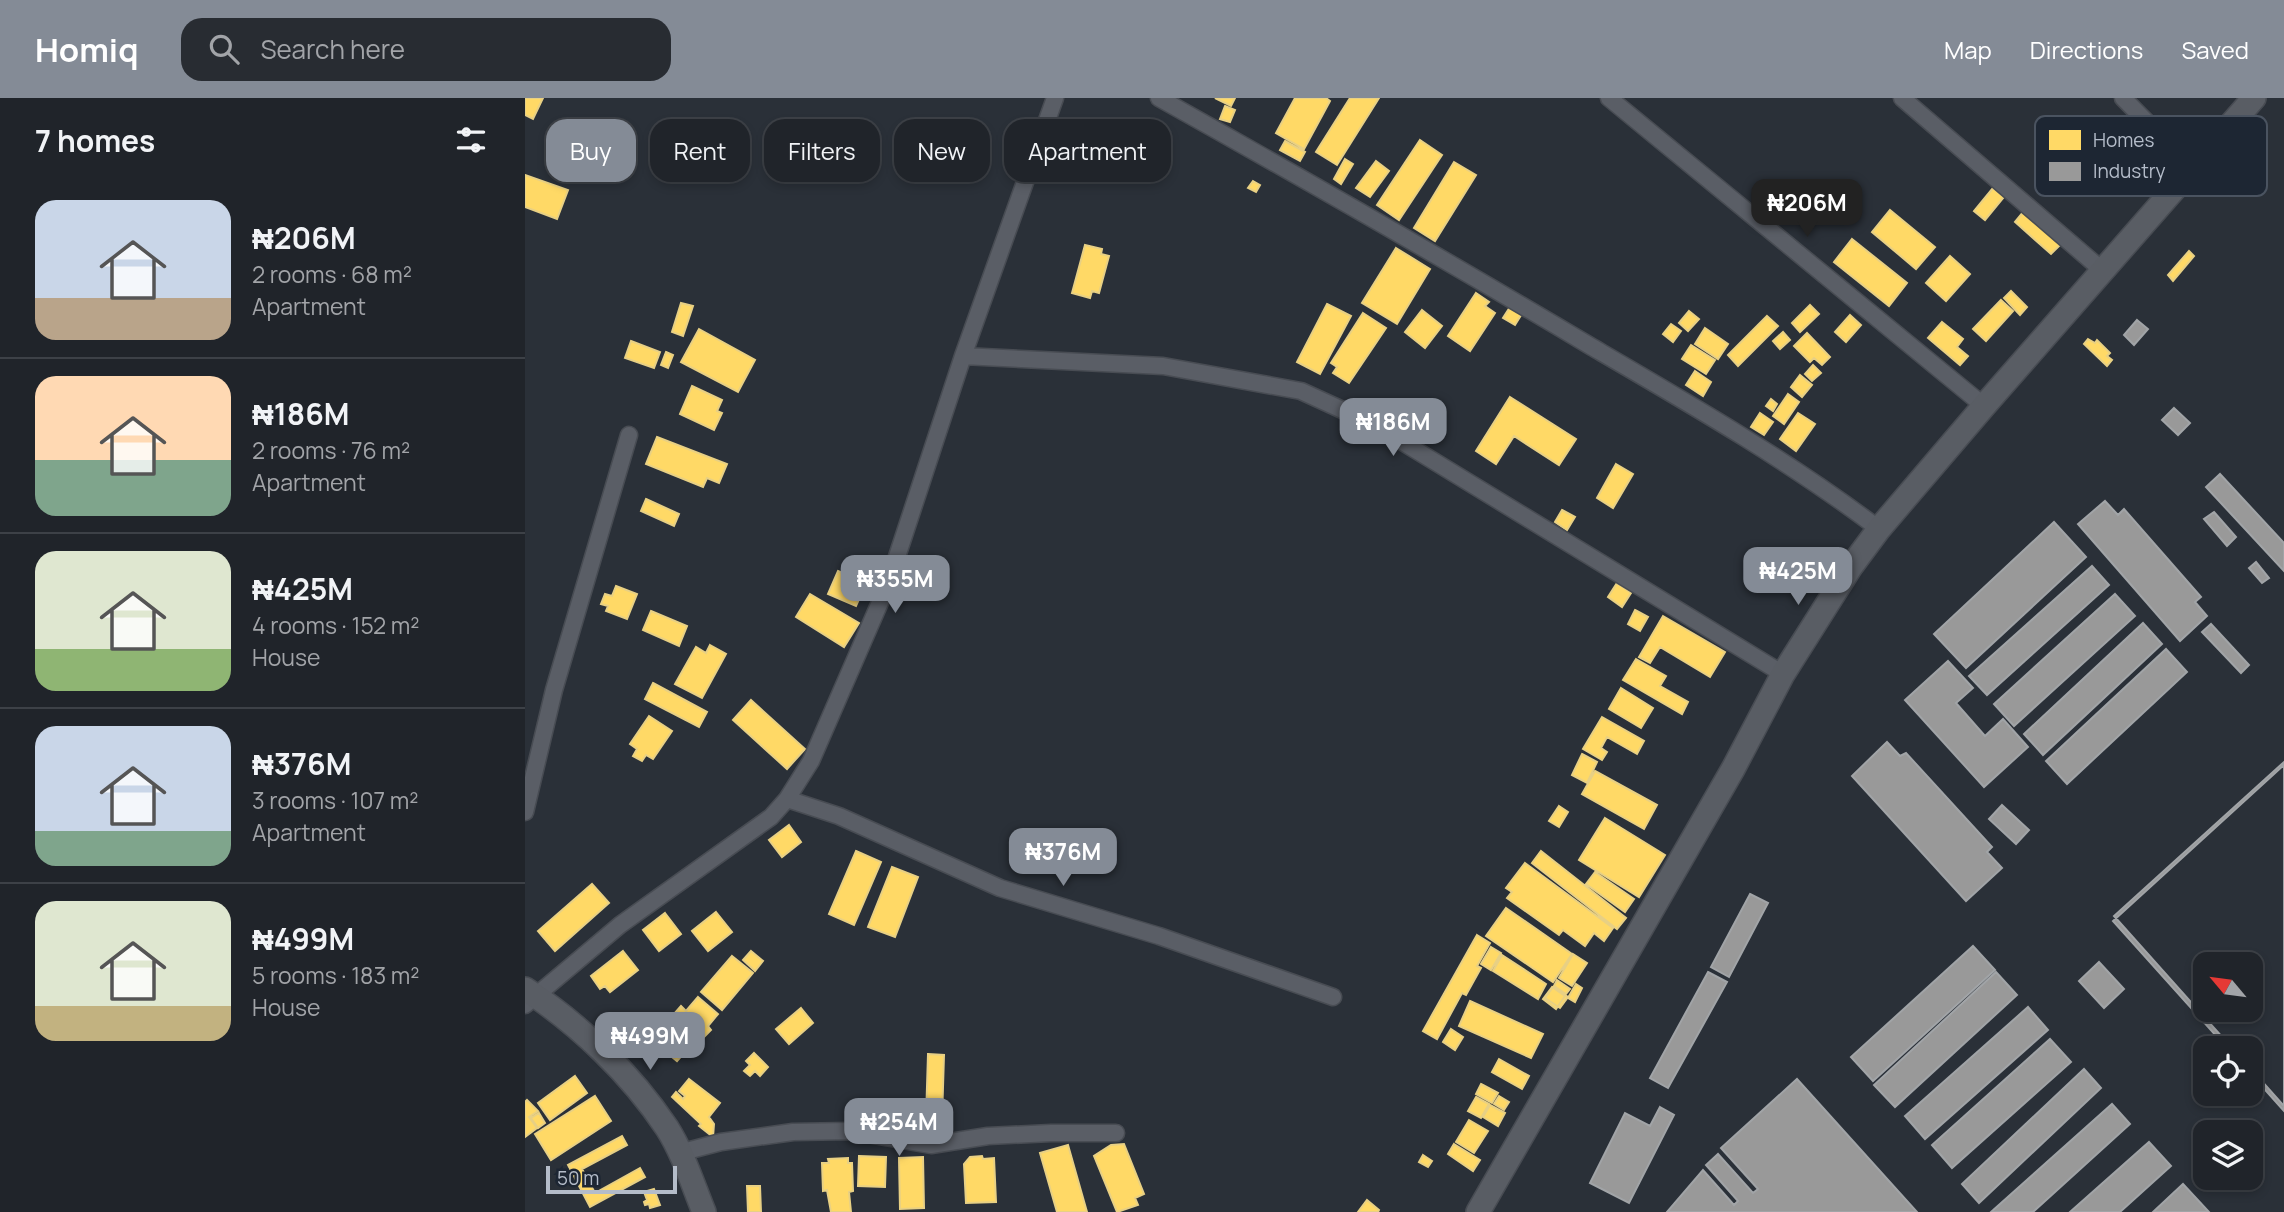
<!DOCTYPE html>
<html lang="en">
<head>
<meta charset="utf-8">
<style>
	body { margin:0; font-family:Manrope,sans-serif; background:#282c32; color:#f1f3f6; height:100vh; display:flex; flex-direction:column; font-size:26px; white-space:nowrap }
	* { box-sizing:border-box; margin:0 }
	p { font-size:23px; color:#a2a4a8 }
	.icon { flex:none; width:38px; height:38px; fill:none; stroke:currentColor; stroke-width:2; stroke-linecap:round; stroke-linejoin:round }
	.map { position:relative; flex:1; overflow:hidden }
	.sheet { display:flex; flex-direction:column; background:#20242a; width:525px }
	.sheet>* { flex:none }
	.banner { position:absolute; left:21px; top:21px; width:665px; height:63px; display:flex; gap:14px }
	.needle { width:46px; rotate:299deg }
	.buttons { position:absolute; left:1668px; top:854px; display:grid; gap:14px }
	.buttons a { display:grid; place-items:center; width:70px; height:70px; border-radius:14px; background:#20242a; box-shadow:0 4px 10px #0003,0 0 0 2px #3d4147; font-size:35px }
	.scale { position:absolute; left:21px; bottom:18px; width:131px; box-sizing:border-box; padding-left:7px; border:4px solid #b4bcc9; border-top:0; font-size:19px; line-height:24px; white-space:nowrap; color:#b4bcc9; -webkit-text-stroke:5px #1d2633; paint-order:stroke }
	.price { position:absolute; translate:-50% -60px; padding:0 16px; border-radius:14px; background:#848b96; color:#fff; font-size:23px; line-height:46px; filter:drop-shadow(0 2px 4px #0008) }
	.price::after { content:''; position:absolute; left:50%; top:42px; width:21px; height:16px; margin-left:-10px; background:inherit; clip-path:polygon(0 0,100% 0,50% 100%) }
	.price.selected { background:#222; color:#fff }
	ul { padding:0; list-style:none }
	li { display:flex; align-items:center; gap:21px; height:175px; padding:0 35px }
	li+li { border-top:2px solid #3d4147 }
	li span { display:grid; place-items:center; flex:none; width:196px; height:140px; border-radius:21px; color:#555 }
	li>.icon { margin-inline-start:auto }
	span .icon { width:84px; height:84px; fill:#fffc; stroke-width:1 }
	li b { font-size:30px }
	h2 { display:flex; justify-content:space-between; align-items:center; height:84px; padding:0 35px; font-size:30px }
	.chip { padding:0 24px; border-radius:21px; background:#20242a; box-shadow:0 4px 10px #0003,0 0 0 2px #3d4147; font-size:24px; line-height:63px }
	.chip.selected { background:#848b96; color:#fff }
	header { display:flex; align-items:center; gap:42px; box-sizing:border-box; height:98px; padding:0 35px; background:#848b96; color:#fff }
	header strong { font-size:33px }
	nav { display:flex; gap:38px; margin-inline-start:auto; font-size:24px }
	.search { width:490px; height:63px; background:#282c32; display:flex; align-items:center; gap:18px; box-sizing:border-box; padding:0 24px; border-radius:21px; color:#a2a4a8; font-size:26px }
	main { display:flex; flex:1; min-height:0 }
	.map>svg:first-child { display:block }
</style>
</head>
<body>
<header>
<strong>Homiq</strong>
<div class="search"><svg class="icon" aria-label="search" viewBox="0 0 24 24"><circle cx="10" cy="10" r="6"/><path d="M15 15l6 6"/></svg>Search here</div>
<nav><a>Map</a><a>Directions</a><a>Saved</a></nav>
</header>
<main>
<section class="sheet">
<h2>7 homes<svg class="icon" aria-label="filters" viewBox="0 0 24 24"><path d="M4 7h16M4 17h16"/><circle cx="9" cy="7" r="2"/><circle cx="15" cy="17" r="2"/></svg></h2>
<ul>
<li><span style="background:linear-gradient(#c9d6e8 70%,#b9a48a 0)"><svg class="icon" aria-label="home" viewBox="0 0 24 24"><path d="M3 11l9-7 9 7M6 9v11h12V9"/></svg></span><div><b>₦206M</b><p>2 rooms · 68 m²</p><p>Apartment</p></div></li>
<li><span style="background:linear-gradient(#ffd9b3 60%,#7fa58c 0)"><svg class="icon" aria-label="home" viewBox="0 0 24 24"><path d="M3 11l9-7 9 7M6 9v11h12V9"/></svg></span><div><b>₦186M</b><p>2 rooms · 76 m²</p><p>Apartment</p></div></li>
<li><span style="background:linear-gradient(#dfe7d0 70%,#8fb573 0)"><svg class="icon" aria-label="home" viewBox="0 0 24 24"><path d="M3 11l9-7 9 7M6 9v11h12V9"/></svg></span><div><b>₦425M</b><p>4 rooms · 152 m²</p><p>House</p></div></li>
<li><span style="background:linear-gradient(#c9d6e8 75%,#7fa58c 0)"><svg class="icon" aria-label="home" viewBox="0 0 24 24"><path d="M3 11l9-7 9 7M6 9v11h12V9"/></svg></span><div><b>₦376M</b><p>3 rooms · 107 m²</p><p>Apartment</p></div></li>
<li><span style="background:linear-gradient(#dfe7d0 75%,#c2b280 0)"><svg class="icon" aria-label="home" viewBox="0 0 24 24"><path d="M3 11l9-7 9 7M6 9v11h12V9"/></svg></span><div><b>₦499M</b><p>5 rooms · 183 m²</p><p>House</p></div></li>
</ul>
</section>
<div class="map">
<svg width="1759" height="1114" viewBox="0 0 1759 1114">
	<rect width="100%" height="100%" fill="#2a3038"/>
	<path fill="#ffd966" stroke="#e8d084" stroke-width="2" d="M0,0h18l-10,21 -8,-4z
		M690,0h20l-4,8z
		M770,0h31l4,3 -26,48 -28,-16z
		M825,0h29l-42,67 -21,-13z
		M700,8l10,4 -5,12 -10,-3z
		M895,42l22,15 -43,65 -22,-15z
		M760,43l20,11 -5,9 -20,-11z
		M820,61l8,5 -12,20 -7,-5z
		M851,63l13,10 -19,26 -14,-9z
		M929,64l22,13 -41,66 -21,-13z
		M0,77l43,15 -11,29 -32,-12z
		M728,83l7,4 -4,7 -8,-4z
		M1468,90l11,9 -19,23 -11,-9z
		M1365,112l45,37 -19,22 -44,-37z
		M1499,113l37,33 -10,10 -36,-32z
		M1327,141l55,44 -18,23 -55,-44z
		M560,147l17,4 -1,5 8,2 -10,37 -7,-2 -2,7 -18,-5z
		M871,150l34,21 -33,55 -35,-21z
		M1664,153l5,5 -21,25 -5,-6z
		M1425,158l20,18 -24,27 -20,-18z
		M1486,193l16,16 -7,8 -16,-17z
		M951,195l13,9 -4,4 10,7 -25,38 -22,-15z
		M1476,202l12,11 -27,30 -13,-12z
		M156,205l12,3 -10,30 -11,-4z
		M802,206l24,12 -31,58 -23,-12z
		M987,206l11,8 -8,13 -12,-7z
		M1285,207l9,9 -19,18 -8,-9z
		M897,212l20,16 -17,22 -20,-16z
		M1164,213l10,8 -11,12 -9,-8z
		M838,215l23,15 -37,55 -16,-10 4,-6 -6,-4z
		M1325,217l11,10 -15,17 -11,-10z
		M1242,218l11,10 -40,40 -10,-11z
		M1417,224l21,17 -6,8 11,9 -8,9 -32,-27z
		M1146,226l10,7 -8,11 -10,-8z
		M1180,230l23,16 -10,15 -23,-15z
		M174,231l56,31 -17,32 -57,-30z
		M1258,234l7,8 -10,9 -7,-8z
		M1282,235l23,24 -8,8 -8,-7 -4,4 -16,-16z
		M1563,241l7,4 2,-3 13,13 -3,3 5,4 -5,6 -23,-22z
		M106,243l29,11 -6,16 -29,-10z
		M1166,247l24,15 -9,14 -24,-15z
		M141,254l7,3 -5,13 -7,-3z
		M1288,267l8,8 -9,8 -7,-7z
		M1170,273l16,11 -8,14 -17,-11z
		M1275,277l12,10 -10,12 -11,-10z
		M167,288l30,14 -5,11 5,2 -8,17 -34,-16z
		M1263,296l11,8 -15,22 -11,-8z
		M985,299l66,42 -17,26 -45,-29 -18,28 -20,-13z
		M1246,301l6,5 -4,7 -7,-5z
		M1235,315l13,9 -9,13 -13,-8z
		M1273,315l17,11 -19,27 -16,-12z
		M132,339l70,27 -8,19 -12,-5 -4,9 -57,-23z
		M1091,366l17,10 -20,34 -16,-10z
		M121,401l33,15 -5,12 -33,-15z
		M1037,412l13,7 -8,13 -12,-8z
		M313,473l28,13 -10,22 -28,-12z
		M1092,485l14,10 -9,14 -14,-10z
		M91,488l21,8 -10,25 -21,-8 2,-5 -7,-2 4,-10 7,2z
		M285,496l49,29 -15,24 -48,-30z
		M1110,512l13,7 -8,14 -12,-7z
		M126,513l36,15 -8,20 -36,-16z
		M1138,518l62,36 -15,25 -50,-30 -10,16 -11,-6z
		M185,547l16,9 -24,44 -27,-14 21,-37 10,6z
		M1111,561l30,17 -6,10 28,16 -6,12 -59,-34z
		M128,585l54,29 -8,15 -54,-28z
		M1096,590l32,20 -12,20 -32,-19z
		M226,602l54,49 -18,20 -54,-49z
		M124,618l23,15 -19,28 -7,-4 -4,6 -9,-5 4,-7 -7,-5z
		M1077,619l42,24 -7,13 -30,-17 -6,11 6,4 -5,8 -19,-11z
		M1057,656l15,8 -10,21 -15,-8z
		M1070,673l62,34 -13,24 -62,-35z
		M1034,708l9,6 -9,15 -10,-6z
		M1080,720l60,37 -26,42 -60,-37z
		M264,727l12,17 -19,15 -13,-17z
		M331,753l25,11 -27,63 -25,-11z
		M1016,753l85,67 -9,11 -85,-66z
		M1000,765l88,65 -9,13 -10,-8 -9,13 -22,-16 -4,5 -52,-37 5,-6 -6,-4z
		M367,769l26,10 -23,60 -27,-10z
		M1070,774l39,27 -9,13 -39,-28z
		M67,786l17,19 -54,48 -17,-20z
		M981,810l66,46 -19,28 -67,-46z
		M191,814l16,20 -24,19 -16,-20z
		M140,815l16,21 -22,17 -16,-21z
		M952,837l13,8 -13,23 4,2 -15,27 -4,-2 -25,46 -14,-8z
		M966,849l10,6 -10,17 -10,-6z
		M98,853l15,19 -28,22 -5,-6 -5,3 -9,-13z
		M226,853l12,10 -8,10 -12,-11z
		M1048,856l14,9 -15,23 -13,-8z
		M977,857l44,29 -8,15 -45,-28z
		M207,858l21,17 -31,37 -21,-18z
		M1032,882l13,9 -4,5 -12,-8z
		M1051,886l6,4 -7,14 -7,-4z
		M1027,889l13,9 -9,13 -13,-10z
		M1028,889l15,10 -8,11 -15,-10z
		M173,899l20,17 -10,12 3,4 -8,8 -3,-3 -23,26 -11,-9 3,-4 -9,-7 19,-22 -5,-5 7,-8 5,5z
		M945,903l73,33 -12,24 -72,-32z
		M276,910l12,15 -24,21 -13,-15z
		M105,917l7,7 -12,11 -7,-7z
		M926,931l12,8 -8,13 -12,-8z
		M229,955l14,14 -8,9 -5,-5 -5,5 -6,-5 6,-6 -4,-4z
		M403,956l16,1 -2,64h-16z
		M974,961l30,17 -7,13 -30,-17z
		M50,978l12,17 -37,27 -12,-17z
		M164,981l31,24 -11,14 5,7 -1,13 -14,-11 2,-2 -29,-27 4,-5 7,7 2,-3 -6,-5z
		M956,986l17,9 -6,10 -16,-9z
		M70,998l16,25 -60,39 -16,-26z
		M974,998l10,6 -5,8 -10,-6z
		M951,999l13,7 -8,14 -13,-7z
		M2,1002l11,11 -9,6 8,11 -12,9v-35z
		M965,1007l15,8 -7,13 -15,-9z
		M14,1015l6,10 -7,5 -7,-10z
		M944,1022l19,11 -14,22 -18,-11z
		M97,1038l5,9 -45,24 13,24 45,-25 5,9 -55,30 -22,-42z
		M599,1046l20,50 -9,4 3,7 -21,7 -23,-56 17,-11z
		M929,1046l26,16 -7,11 -25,-17z
		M543,1047l19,67h-30l-17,-59z
		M898,1057l9,6 -4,6 -9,-5z
		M334,1058l27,1 -1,30 -27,-1z
		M457,1058l1,3 11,-1 2,44 -30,1 -2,-39 6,-7z
		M398,1059l1,51 -24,1 -1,-51z
		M323,1060v5h4l1,28 -4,1 2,20h-20l-4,-22 -4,1 -1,-28h7l-1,-4z
		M222,1088h13l1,26h-13z
		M129,1091l6,16 -10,3 -1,-4 -4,1 -1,-3 3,-2 -3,-8z
		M842,1102l12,10 -1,2h-20z"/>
	<path fill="#999" stroke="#a1a4a7" stroke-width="2" fill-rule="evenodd" d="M1612,222l11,9 -14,16 -10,-10z
		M1649,310l16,15 -12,12 -16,-15z
		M1695,376l64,69v28l-78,-84z
		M1580,403l13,14 6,-6 77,88 -6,5 12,14 -27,25 -102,-117z
		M1689,414l22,25 -9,9 -23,-27z
		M1529,424l32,35 -120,111 -32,-34z
		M1731,464l13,16 -7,5 -13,-15z
		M1567,468l17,19 -122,110 -18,-19z
		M1590,496l20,22 -121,110 -20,-22z
		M1618,525l19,21 -119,111 -19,-21z
		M1686,526l38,41 -8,8 -39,-41z
		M1641,551l21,23 -120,112 -21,-23z
		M1423,563l25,27 -17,15 29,33 18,-17 25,28 -44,40 -79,-87z
		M1362,644l13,14 6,-3 86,94 -5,5 15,16 -36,33 -114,-125z
		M1759,664v344l-33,-37v-21h-19l-118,-132zM1680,866h46v46h-46z
		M1759,667v346l-33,-37v-26h-24l-114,-127zM1680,866h46v46h-46z
		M1477,707l27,25 -13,14 -27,-25z
		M1225,796l18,9 -39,74 -18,-10z
		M1448,848l22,24 -122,111 -22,-24z
		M1574,864l25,27 -20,19 -25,-27z
		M1183,874l19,10 -59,106 -18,-10z
		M1471,874l21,23 -122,112 -21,-22z
		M1503,909l20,23 -123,109 -20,-23z
		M1525,941l21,23 -119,106 -20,-23z
		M1559,971l17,19 -122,115 -17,-19z
		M1272,981l120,133h-250l36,-42 31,35 4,-4 -32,-36 12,-11 35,39 5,-4 -37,-41z
		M1587,1006l18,20 -97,88h-42z
		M1135,1009l14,8 -45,88 -39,-20 35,-70 25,13z
		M1624,1044l22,24 -51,46h-50z
		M1658,1086l26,28h-56z"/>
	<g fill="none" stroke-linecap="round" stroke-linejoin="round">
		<defs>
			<path id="street" d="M634,0c145,81 290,164 433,249 98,57 197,114 287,182
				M1084,0l375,308
				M1377,0l200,172
				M1598,0l70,71
				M438,258l200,10 138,25 72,33 410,250
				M262,701l52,17 161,72 159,48 174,61
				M0,714l29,-122 75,-255
				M0,907l95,-80 151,-108 16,-18 24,-38 77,-177 75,-228 92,-258
				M154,1055l42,-11 72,-10 57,-1 81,14 57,-9 63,-3h65"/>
			<path id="secondary" d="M0,891c54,35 106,85 142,139 16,25 26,57 37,84
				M953,1114l255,-443 50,-95 67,-106 29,-39 105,-123 270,-308"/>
		</defs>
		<use href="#street" stroke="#484c53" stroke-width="19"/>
		<use href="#secondary" stroke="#484c53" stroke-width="26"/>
		<use href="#street" stroke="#5a5e66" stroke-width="16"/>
		<use href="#secondary" stroke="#595d64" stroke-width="23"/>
	</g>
	<rect x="1510" y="18" width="232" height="80" rx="10" fill="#1d2633" stroke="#4a5360" stroke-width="2"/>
	<rect x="1524" y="32" width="32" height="20" fill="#ffd966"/>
	<rect x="1524" y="64" width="32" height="19" fill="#999"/>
	<g font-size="19" fill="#b4bcc9">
		<text x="1568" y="49">Homes</text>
		<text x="1568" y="80">Industry</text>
	</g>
</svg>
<div class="buttons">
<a><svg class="needle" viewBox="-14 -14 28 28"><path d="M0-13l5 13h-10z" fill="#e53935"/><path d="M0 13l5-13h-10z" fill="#a2a4a8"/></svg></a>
<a><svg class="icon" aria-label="locate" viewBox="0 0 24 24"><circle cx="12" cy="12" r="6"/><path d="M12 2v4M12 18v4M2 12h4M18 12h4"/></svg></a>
<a><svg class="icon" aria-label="layers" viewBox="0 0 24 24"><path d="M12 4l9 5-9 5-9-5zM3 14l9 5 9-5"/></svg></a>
</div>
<div class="scale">50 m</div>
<b class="price selected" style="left:1282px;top:141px">₦206M</b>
<b class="price" style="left:868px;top:360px">₦186M</b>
<b class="price" style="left:1273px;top:509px">₦425M</b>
<b class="price" style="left:370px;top:517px">₦355M</b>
<b class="price" style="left:538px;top:790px">₦376M</b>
<b class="price" style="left:125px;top:974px">₦499M</b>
<b class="price" style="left:374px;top:1060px">₦254M</b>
<div class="banner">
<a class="chip selected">Buy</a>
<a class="chip">Rent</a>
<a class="chip">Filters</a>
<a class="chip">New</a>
<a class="chip">Apartment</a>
</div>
</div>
</main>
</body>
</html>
